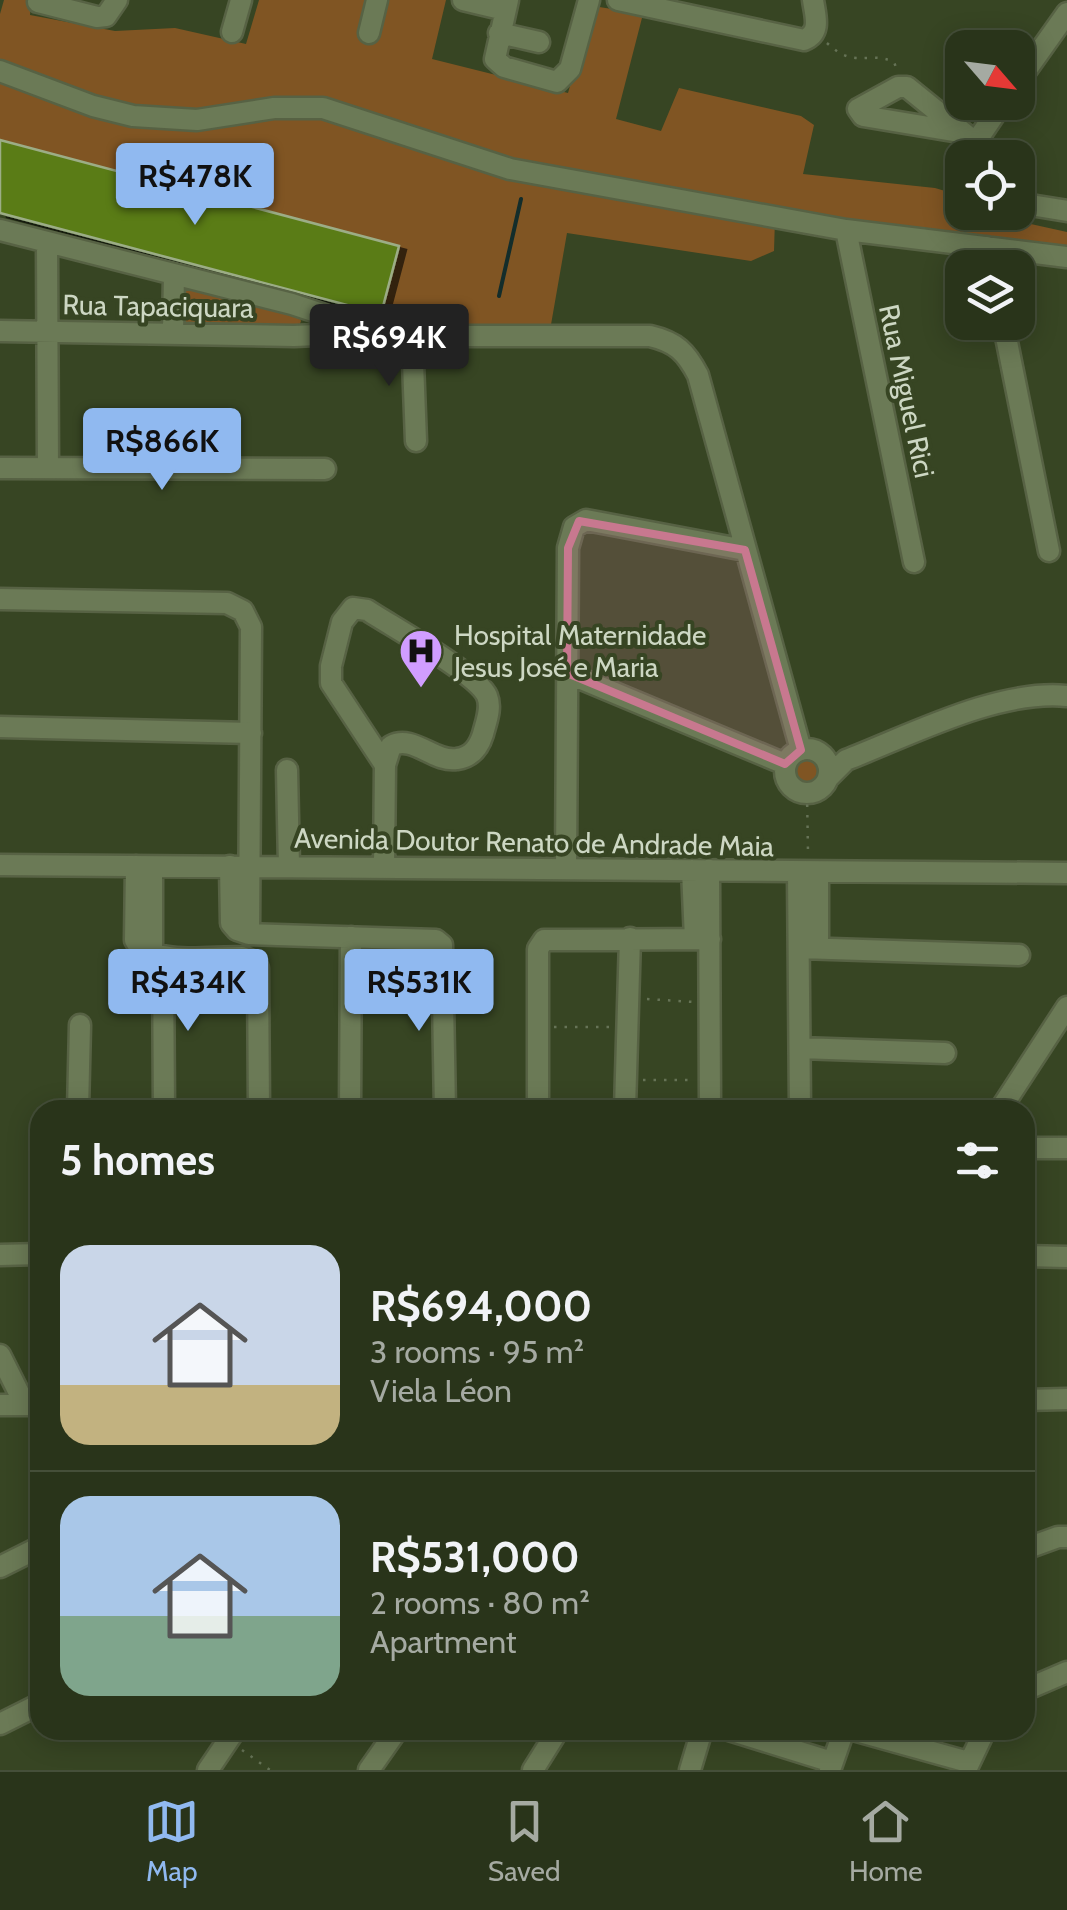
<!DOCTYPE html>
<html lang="en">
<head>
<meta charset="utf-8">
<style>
	body { margin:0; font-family:Cabin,sans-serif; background:#353f27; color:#f1f3f6; height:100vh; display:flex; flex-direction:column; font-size:38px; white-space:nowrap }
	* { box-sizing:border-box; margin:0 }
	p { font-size:32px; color:#a5aaa2 }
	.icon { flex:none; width:55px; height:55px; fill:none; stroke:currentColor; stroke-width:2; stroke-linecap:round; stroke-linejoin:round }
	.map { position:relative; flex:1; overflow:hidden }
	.sheet { position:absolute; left:30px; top:1100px; width:1005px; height:640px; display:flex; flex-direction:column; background:#29341a; border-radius:30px; box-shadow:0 5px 25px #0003,0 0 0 2px #454f39 }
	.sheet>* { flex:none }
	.needle { width:65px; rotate:118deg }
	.controls { position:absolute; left:945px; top:30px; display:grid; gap:20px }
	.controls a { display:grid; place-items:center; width:90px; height:90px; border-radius:20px; background:#29341a; box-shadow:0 5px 25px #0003,0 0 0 2px #454f39; font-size:50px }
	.price { position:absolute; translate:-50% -85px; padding:0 22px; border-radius:10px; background:#90b9f0; color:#111; font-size:32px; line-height:65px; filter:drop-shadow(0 2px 5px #0008) }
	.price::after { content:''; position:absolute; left:50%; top:60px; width:30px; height:22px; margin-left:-15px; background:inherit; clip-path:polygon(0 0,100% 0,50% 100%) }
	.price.on { background:#222; color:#fff }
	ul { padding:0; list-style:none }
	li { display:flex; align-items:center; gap:30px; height:250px; padding:0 30px }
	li+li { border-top:2px solid #454f39 }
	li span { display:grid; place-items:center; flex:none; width:280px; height:200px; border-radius:30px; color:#555 }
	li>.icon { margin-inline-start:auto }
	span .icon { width:120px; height:120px; fill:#fffc; stroke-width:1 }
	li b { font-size:42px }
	h2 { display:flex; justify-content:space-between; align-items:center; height:120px; padding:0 30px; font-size:42px }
	.tab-bar { display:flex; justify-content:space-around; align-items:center; height:140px; border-top:2px solid #454f39; background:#29341a; font-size:28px; color:#a5aaa2 }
	.tab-bar a { display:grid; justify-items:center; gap:5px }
	.tab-bar .on { color:#90b9f0 }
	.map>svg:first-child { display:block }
</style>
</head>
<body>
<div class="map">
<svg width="1067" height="1770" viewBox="0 0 1067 1770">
	<defs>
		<filter id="shadow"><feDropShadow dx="7" dy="4" stdDeviation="0" flood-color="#0009"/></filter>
	</defs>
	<rect width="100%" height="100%" fill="#374523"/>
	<path fill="#805523" d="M4,0h27l-1,15 85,16 60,-3 71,16 13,-44h187l-14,59 136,34 25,-87 50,8 -27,105 45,12 18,-43 122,28 13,9 -11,49 132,14 27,8v16l18,1 87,19v25l-292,-39 -1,33 -23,10 -184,-28 -18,103 -173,-4 23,-85 -399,-107v-126z
		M179,283l119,31 3,7 -3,9 -121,-1z
		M787 771a20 20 0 1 1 40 0a20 20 0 1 1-40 0Z"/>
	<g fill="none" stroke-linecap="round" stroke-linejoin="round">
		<path stroke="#132d2b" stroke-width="4" d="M499,296l22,-97"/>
	</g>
	<path fill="#5a7c17" stroke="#9cad86" stroke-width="2.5" filter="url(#shadow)" d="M0,140l399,106 -18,68 -381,-101z"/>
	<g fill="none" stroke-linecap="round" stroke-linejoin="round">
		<defs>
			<path id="minor" d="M463,0l42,10
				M508,0l-13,59 9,8 53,15 13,-13 19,-69
				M618,0l186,40c18,-7 11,-25 9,-40
				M38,2l59,15 9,-1 11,-16
				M232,32l9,-32
				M369,33l8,-33
				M499,33l40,9
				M0,71l93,35 40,10 64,4 77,-12h49l187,61 336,61 221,27
				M1018,82l49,-69
				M959,132l-96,-16 -5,-7 40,-22h9l68,55
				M965,158l38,-56
				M1018,203l49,8
				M0,230l292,74 84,28 36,4h238c26,6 36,16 48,39l103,375
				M846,230l68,332
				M47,242l1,226
				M987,247l5,21
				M1003,322l46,229
				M0,331l294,5 70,-3
				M173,333l1,-59
				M412,336l4,105
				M0,468l325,1
				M0,599l227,4 16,8 8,16 -2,307
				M567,673l218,91
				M0,727l251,6
				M785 771a22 22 0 1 1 44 0a22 22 0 1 1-44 0Z
				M287,770l2,96
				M828,778l18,-18c65,-25 152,-71 221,-64
				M0,865l1067,8
				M136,866l-1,74c12,26 81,17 107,17l13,5 3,6 1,142
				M230,866l1,57 6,7 12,4 187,6 6,5 3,165
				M384,867l1,-102 6,-19c22,-12 43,17 66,13 15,-2 22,-12 26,-25 3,-12 9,-26 4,-38 -9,-22 -96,-70 -120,-86l-14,-2 -11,14 -11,44v17l54,82
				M566,868l2,-320 6,-21 12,-7 159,30
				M692,870l3,69
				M709,870l1,240
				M798,873l2,237
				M800,948l219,7
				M818,948v-75
				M152,954v-87
				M163,957l1,153
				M800,1048l145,5
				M625,1109l5,-171
				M78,1110l2,-85
				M350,1110l1,-173
				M538,1110v-161l6,-9 166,-1
				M1000,1110l67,-103
				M1025,1148h42
				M0,1255l40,-1
				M1025,1256l42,1
				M0,1355l25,50
				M1025,1400l42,-1
				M0,1405h40
				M1025,1549l33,-12h9
				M0,1567l40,-20
				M1025,1690l42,-18
				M0,1724l40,-20
				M729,1730l103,32
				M853,1730l115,32
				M208,1770l27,-40
				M369,1770l28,-40
				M533,1770l25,-40
				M690,1770l12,-40
				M830,1770l14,-40
				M966,1770l19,-40"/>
		</defs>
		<use href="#minor" stroke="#576244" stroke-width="25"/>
		<path stroke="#667356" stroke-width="2.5" stroke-dasharray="2.5 8" stroke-linecap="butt" d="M827,43c28,27 40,7 67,19l3,8
			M807,794l1,58
			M647,999l47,3
			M554,1027h57
			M643,1080h47
			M242,1750l28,20"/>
		<use href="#minor" stroke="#6b7a56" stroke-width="20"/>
	</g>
	<path fill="#c8788f" fill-opacity="0.2" stroke="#c8788f" stroke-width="8" stroke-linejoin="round" d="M579,521l166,29 56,200 -16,14 -218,-91 1,-125z"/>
	<defs>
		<symbol id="hospital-pin" viewBox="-11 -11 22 30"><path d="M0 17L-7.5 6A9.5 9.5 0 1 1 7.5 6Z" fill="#d09dff" stroke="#374523"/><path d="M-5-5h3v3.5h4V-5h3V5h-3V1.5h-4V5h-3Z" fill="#111"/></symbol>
	</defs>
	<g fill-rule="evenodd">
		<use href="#hospital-pin" x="396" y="626" width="50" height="68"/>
	</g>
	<g text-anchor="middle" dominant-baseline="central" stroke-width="8" stroke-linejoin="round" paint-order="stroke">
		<g font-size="28" fill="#cdd7c3" stroke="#374523">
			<text transform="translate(158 306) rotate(1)">Rua Tapaciquara</text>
			<text transform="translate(907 391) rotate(78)">Rua Miguel Rici</text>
			<text transform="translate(534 842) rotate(1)">Avenida Doutor Renato de Andrade Maia</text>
		</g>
		<g font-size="28" fill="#cdd7c3" stroke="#374523" text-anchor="start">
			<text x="454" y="635">Hospital Maternidade<tspan x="454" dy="32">Jesus José e Maria</tspan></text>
		</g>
	</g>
</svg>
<div class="controls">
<a><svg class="needle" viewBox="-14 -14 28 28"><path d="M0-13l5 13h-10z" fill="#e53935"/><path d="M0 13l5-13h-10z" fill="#a5aaa2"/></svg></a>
<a><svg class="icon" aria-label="locate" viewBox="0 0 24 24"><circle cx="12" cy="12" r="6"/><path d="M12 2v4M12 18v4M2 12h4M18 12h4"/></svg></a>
<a><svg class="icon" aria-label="layers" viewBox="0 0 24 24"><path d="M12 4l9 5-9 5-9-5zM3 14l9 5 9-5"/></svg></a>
</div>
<b class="price" style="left:195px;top:228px">R$478K</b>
<b class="price on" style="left:389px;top:389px">R$694K</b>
<b class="price" style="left:162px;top:493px">R$866K</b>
<b class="price" style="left:188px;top:1034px">R$434K</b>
<b class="price" style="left:419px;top:1034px">R$531K</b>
<section class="sheet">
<h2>5 homes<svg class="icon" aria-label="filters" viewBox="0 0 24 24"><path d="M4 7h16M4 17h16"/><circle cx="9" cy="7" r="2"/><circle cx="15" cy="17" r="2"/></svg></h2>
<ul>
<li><span style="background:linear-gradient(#c9d6e8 70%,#c2b280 0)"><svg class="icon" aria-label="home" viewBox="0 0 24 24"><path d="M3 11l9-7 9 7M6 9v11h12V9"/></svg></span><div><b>R$694,000</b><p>3 rooms · 95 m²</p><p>Viela Léon</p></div></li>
<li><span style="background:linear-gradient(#a9c7e8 60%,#7fa58c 0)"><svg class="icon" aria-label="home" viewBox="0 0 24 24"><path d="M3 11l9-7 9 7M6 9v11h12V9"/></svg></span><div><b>R$531,000</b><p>2 rooms · 80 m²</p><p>Apartment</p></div></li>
</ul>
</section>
</div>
<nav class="tab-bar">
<a class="on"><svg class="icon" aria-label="map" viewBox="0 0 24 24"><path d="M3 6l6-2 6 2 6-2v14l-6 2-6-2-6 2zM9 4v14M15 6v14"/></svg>Map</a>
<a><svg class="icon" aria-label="saved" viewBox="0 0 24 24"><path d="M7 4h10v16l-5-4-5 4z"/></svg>Saved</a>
<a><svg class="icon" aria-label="home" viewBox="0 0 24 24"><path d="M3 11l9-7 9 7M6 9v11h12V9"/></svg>Home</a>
</nav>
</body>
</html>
